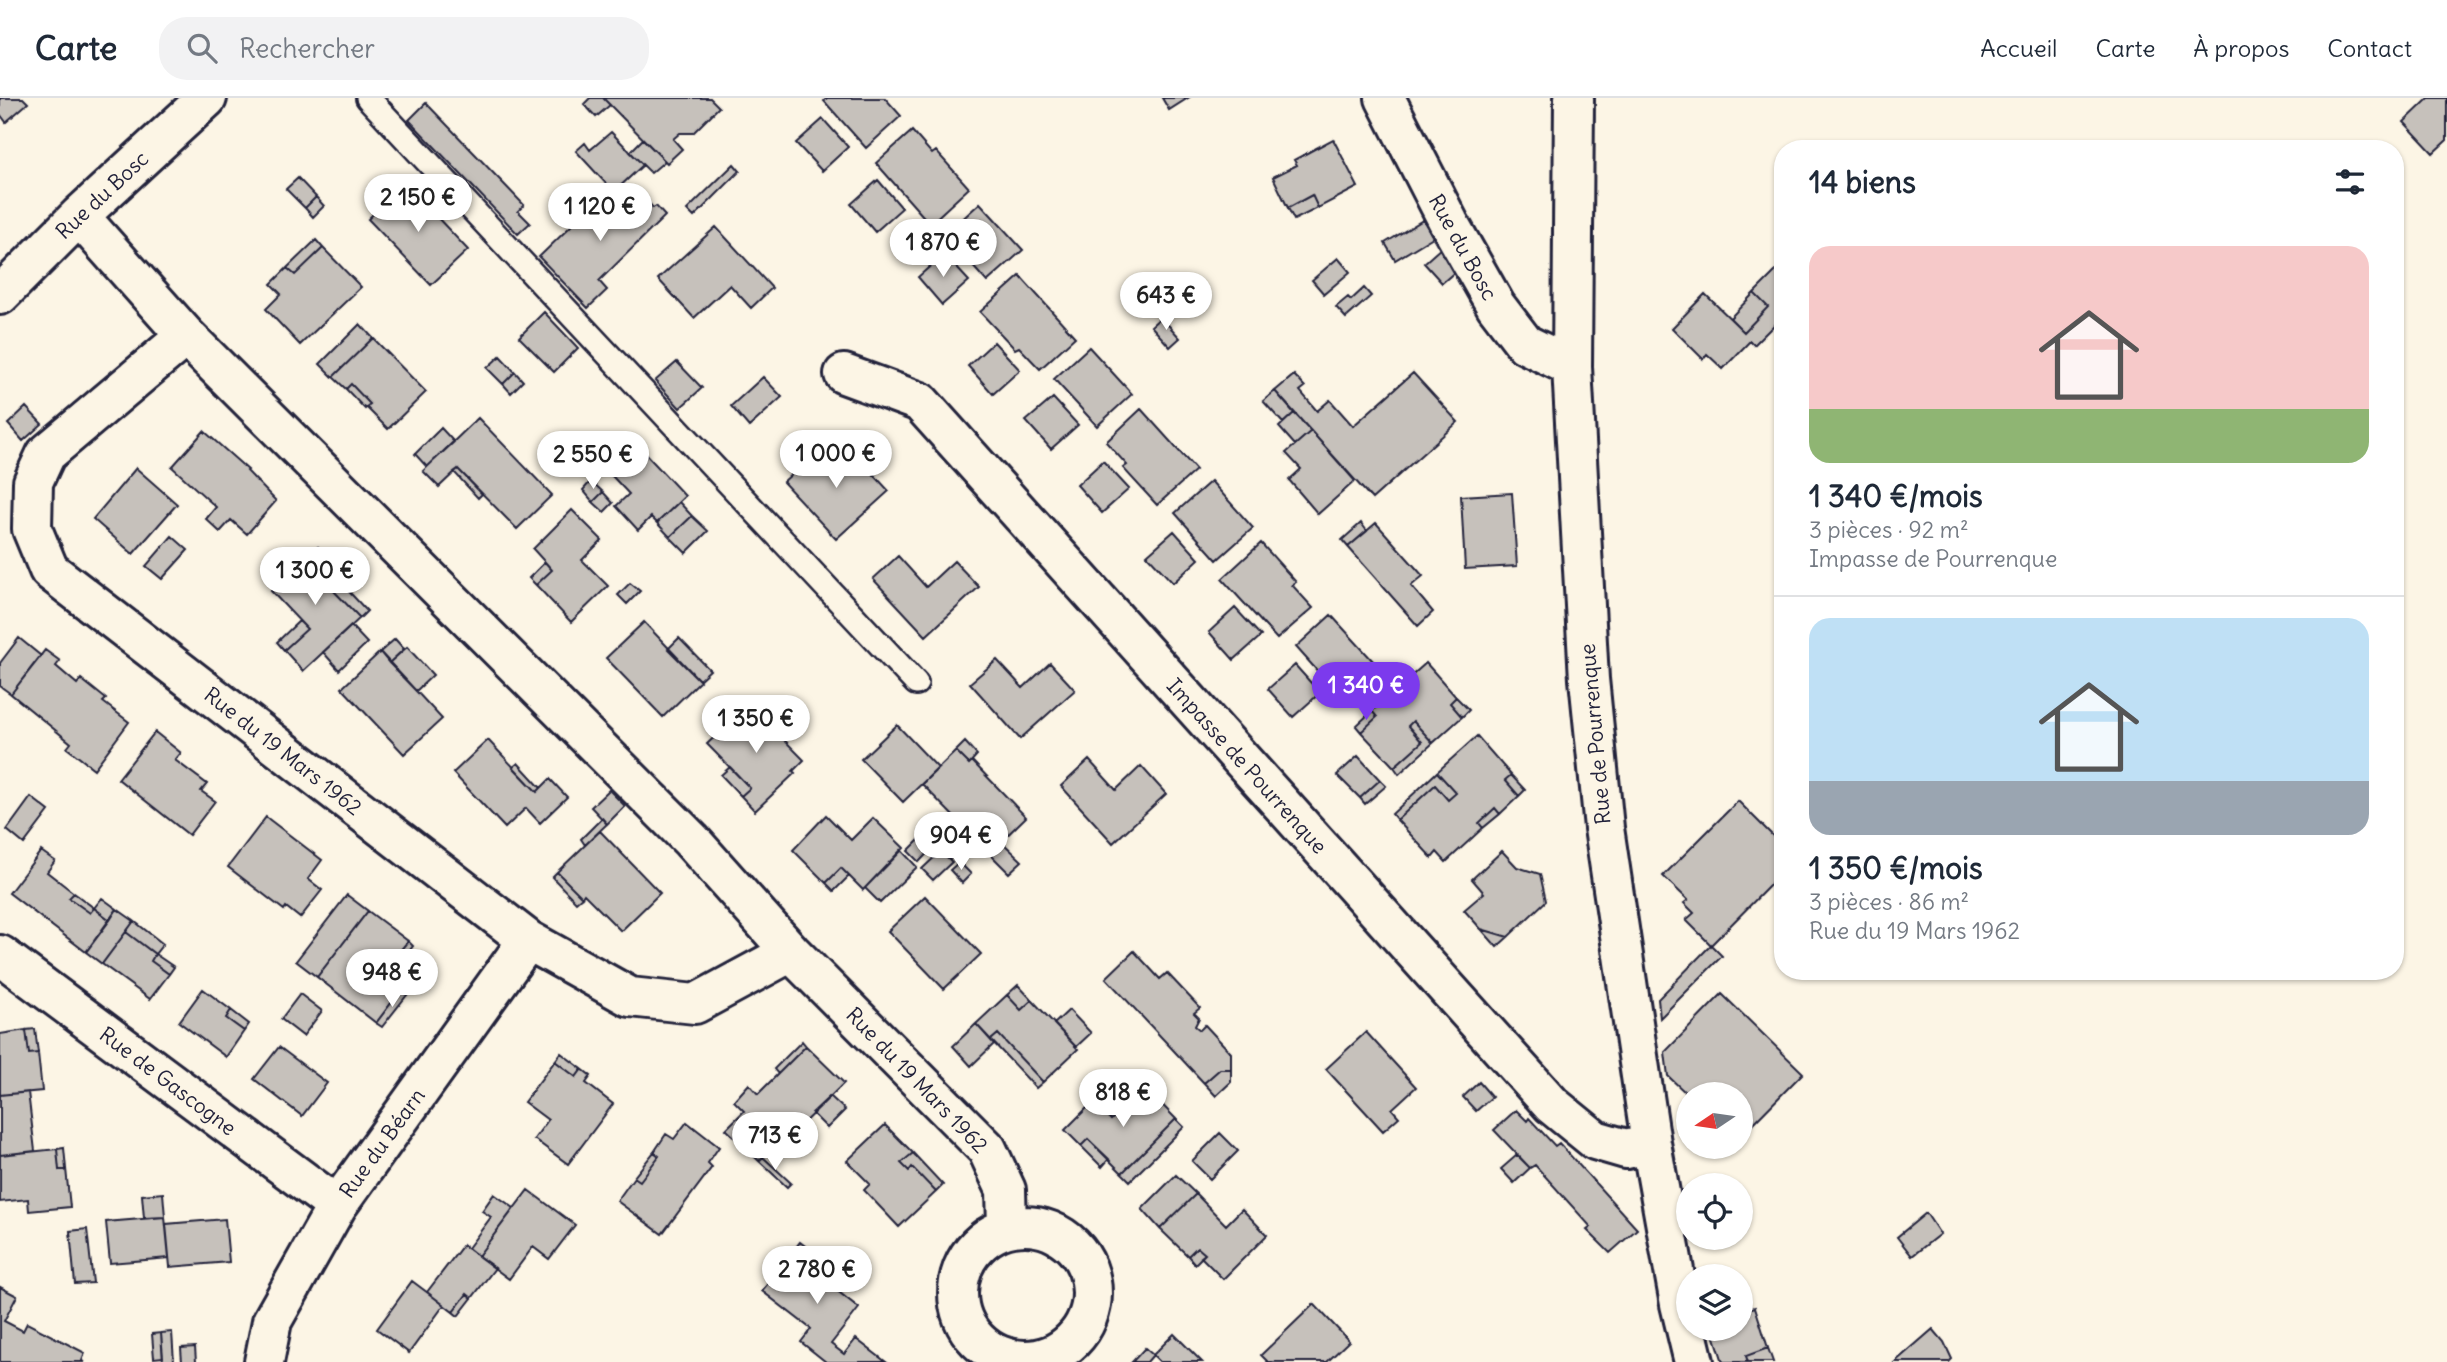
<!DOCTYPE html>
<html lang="fr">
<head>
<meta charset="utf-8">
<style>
	body { margin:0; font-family:Delius,sans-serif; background:#f2f2f3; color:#1f2937; height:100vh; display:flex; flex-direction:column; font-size:26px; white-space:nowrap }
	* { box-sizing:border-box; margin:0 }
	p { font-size:23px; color:#747a83 }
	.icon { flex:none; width:38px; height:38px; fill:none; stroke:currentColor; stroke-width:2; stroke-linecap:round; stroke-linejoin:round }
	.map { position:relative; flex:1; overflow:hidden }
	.drawer { position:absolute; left:1774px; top:42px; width:630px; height:840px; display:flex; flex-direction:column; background:#fff; border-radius:28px; box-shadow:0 2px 5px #0004 }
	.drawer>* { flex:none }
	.needle { width:46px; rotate:257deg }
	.fabs { position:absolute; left:1676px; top:984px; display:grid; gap:14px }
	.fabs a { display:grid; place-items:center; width:77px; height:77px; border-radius:50%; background:#fff; box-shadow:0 2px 5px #0004; font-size:35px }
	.price { position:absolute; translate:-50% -60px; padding:0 16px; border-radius:24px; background:#fff; color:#222; font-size:23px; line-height:46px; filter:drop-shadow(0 2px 4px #0008) }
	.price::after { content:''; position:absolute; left:50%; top:42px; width:21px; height:16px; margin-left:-10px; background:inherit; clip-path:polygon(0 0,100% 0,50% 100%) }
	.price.selected { background:#7c3aed; color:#fff }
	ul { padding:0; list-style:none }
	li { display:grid; align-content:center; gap:14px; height:371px; padding:0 35px }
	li+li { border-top:2px solid #e0e1e3 }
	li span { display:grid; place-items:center; height:217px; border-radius:21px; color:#555 }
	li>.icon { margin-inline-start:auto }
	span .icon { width:126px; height:126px; fill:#fffc; stroke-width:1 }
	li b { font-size:30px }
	h2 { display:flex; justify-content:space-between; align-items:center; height:84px; padding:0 35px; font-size:30px }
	header { display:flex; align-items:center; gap:42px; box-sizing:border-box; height:98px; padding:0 35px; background:#fff; border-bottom:2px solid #e0e1e3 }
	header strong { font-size:33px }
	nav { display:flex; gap:38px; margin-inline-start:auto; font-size:24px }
	.search { width:490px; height:63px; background:#f2f2f3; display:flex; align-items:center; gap:18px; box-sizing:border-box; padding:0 24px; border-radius:28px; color:#747a83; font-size:26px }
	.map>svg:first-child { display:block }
</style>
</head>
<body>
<header>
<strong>Carte</strong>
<div class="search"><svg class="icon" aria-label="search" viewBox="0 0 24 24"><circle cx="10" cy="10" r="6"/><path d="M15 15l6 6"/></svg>Rechercher</div>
<nav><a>Accueil</a><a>Carte</a><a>À propos</a><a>Contact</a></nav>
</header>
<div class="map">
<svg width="2447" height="1264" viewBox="0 0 2447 1264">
	<rect width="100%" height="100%" fill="#fcf5e5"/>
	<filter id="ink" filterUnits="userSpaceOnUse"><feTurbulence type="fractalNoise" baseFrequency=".0143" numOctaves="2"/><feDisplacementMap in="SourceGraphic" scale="14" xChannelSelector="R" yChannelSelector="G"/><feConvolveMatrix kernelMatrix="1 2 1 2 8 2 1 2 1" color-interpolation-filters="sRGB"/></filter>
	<g filter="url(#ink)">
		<path fill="#c6c1bb" stroke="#22223b" stroke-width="2" d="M0,0h23l5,5 -22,19 -6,-8z
			M590,0h13l7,7 -14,12 -12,-13z
			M603,0h107l9,9 -26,26h-13l-7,6 9,10 -15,14z
			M827,0h58l16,18 -35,32 -42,-47z
			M1162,0h26l-19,12z
			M2429,0h18v42l-14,13 -29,-31z
			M426,5l98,102 -6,6 12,12 -12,11 -109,-114z
			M823,21l25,28 -26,24 -26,-28z
			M912,33l20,23 4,-3 33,37 -39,36 -54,-61z
			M611,34l32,33 -27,25 -4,-4 -2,2 -34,-37 9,-8 5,7z
			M643,41l22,22 -14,12 -21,-21z
			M1333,41l25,48 -40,21 -6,-13 -24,13 -15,-31 24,-12 -3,-5z
			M734,66l6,7 -46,46 -7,-7z
			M298,80l18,19 -11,11 -19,-19z
			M878,82l24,28 -27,24 -24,-28z
			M405,85l63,67 -37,35 -63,-66z
			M612,88l17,17 11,-10 13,15 3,-2 9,10 -66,65 8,9 -19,18 -49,-51z
			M1312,97l6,13 -24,12 -6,-12z
			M316,99l8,9 -11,11 -8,-9z
			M980,105l43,47 -36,32 -42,-47z
			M1423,122l10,17 -38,23 -10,-17z
			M716,129l56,61 -21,20 -21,-23 -36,33 -36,-39z
			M316,142l7,8 -28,27 -8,-7z
			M1442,149l15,23 -15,13 -18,-20z
			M323,150l38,39 -61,58 -34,-36 15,-15 -10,-10 16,-16 8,7z
			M944,156l25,27 -27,24 -24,-28z
			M1338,160l12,14 -26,22 -12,-14z
			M1783,166v52l-29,29 -4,-4 -27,28 -16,-15 -4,5 -31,-31 33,-34 39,38 24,-25 -14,-14z
			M1020,178l55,61 -35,32 -21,-22 -4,2 -35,-37z
			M1364,190l7,8 -25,22 -10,-11 12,-10 3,3z
			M1754,195l14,14 -24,25 -14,-14z
			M544,214l34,36 -24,24 -35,-35z
			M1161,219l19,21 -10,9 -19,-21z
			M360,226l13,14 -40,39 -13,-13z
			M373,240l53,54 -38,37 -22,-22 4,-3 -19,-20 -5,5 -13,-12z
			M994,244l26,28 -27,24 -25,-28z
			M1089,249l43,47 -35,32 -43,-47z
			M500,258l15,16 -12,12 -16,-16z
			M677,264l25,26 -22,20 -25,-27z
			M515,274l8,9 -12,12 -8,-9z
			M1413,275l45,49 -86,77 -97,-108 19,-16 11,12 -5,4 17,20 13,-11 23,26z
			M763,279l19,20 -33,30 -18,-21z
			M351,286l19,20 -5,5 -19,-20z
			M1275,293l19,22 -11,10 -20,-22z
			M1053,300l25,27 -27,24 -25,-28z
			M26,309l16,17 -19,17 -15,-17z
			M1141,311l55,61 -39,35 -34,-37 4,-3 -21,-23z
			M1294,315l17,18 -16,14 -16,-18z
			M478,320l74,77 -35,34 -59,-60 -19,18 -16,-16z
			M441,330l13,14 -27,25 -12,-13z
			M204,333l44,39 -1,1 29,30 -29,33 -16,-14 -11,12 -14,-13 10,-12 -44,-40z
			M1311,333l44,50 -37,33 -29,-34 12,-11 -15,-16z
			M823,348l12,13 7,2 11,-9 36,39 -53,48 -53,-57z
			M641,351l44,47 -28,27 -6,-6 -13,13 -22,-24 13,-12 -17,-18z
			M1103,363l26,28 -27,24 -25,-28z
			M136,370l41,36 -44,50 -40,-35z
			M458,371l24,25 -4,4 -24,-26z
			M591,383l12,11 -10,10 -10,-12z
			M1211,383l42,47 -36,32 -42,-47z
			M603,394l10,11 -9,9 -11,-10z
			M1512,395l5,73 -52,3 -4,-73z
			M679,404l13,14 -22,21 -13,-14z
			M572,412l30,30 -20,20 26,26 -37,36 -35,-37 16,-15 -19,-21z
			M692,418l16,15 -22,22 -16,-16z
			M1361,425l6,8 -19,16 -6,-7z
			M1376,425l47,53 -12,10 22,26 -15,14 -70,-79z
			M1174,433l25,28 -26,24 -26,-28z
			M172,438l16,14 -26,29 -16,-13z
			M1261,445l35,39 -4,3 21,23 -36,31 -55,-60z
			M318,449l28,29 -14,13 28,29 -57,53 -19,-21 23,-21 -36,-38z
			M898,458l28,31 28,-26 25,26 -53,49 -53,-57z
			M545,464l7,8 -16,15 -7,-7z
			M340,484l27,29 -7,7 -28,-29z
			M630,485l10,8 -13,13 -9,-9z
			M1235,510l26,28 -27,24 -25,-28z
			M1331,517l43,47 -36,32 -42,-47z
			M299,523l8,8 -23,21 -7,-8z
			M644,524l56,59 -37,36 -57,-59z
			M351,528l16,17 -28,27 -16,-18z
			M19,540l22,18 -30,38 -11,-8v-23z
			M679,540l31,32 -11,10 -31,-31z
			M395,541l9,10 -15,14 -9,-11z
			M407,549l26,28 -17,16 -27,-28z
			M45,552l15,11 -4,5 21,18 4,-5 25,20 -3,3 26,20 -35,47 -27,-21 4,-5 -60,-49z
			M380,554l62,67 -38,35 -62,-66z
			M997,562l26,28 27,-25 25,27 -55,49 -50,-56z
			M1426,565l30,34 -6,6 12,14 -29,26 -20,-22 -5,5 14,16 -28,25 -33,-35 16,-15 -5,-6z
			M1295,567l25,28 -27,24 -25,-28z
			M1456,599l13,13 -7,7 -12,-14z
			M749,606l55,56 -11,11 2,2 -40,38 -14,-15 9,-8 -43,-44z
			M1372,613l5,6 -16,15 -5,-6z
			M1413,623l20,22 -34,31 -5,-7 28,-25 -14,-16z
			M897,627l41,43 -35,34 -42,-43z
			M155,634l26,21 -6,7 32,24 -6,7 14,10 -26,34 -71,-56z
			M1477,638l34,39 -6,5 14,16 -19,18 -5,-6 -16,15 4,5 -37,34 -9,-10 -5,6 -35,-38 38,-35 13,15 8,-7 -19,-21z
			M488,642l49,52 13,-13 17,18 -27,26 -14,-15 -21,20 -52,-55z
			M965,644l12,13 -8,9 -13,-13z
			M956,653l13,13 3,-3 54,56 -37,36 -67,-69z
			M1358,658l22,24 -20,18 -23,-23z
			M1089,662l27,30 25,-24 25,28 -53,49 -52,-57z
			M518,665l23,25 -4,4 -24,-25z
			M730,669l20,21 -9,8 -20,-21z
			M1437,674l19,21 -8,7 -13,-15 -38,35 -5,-6z
			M1511,677l14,15 -6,6 -14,-16z
			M1380,682l6,6 -21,18 -5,-6z
			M609,692l16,16 -18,18 -16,-17z
			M31,699l18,14 -25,33 -17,-14z
			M1738,703l45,45v26l-72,73 -25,-25 8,-7 -10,-10 4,-3 -25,-24z
			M1495,710l5,6 -17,14 -4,-5z
			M826,717l25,25 22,-22 31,30 -41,42 -22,-22 -15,15 -33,-33z
			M266,719l56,43 -14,19 14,11 -22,28 -14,-11 -2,3 -56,-43z
			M602,720l5,6 -22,21 -4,-6z
			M600,733l60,62 -39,38 -37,-37 -2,3 -25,-25z
			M927,734l11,10 -19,20 -11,-11z
			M1001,743l21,20 -13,12 -20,-20z
			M901,752l16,17 -37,36 -15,-15z
			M41,753l14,10 -8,11 27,21 -5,5 21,15 4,-5 16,12 -24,32 -77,-59z
			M941,753l11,11 -19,18 -11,-11z
			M1502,753l15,16 23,7 6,27 -38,36 -27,-8 -17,-19 20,-17 -12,-14z
			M959,764l12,12 -9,9 -12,-13z
			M841,770l8,8 -15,15 -8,-8z
			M557,774l25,25 -6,5 -24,-25z
			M74,795l20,15 -4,5 -21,-15z
			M347,797l21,16 -51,66 -21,-16z
			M925,798l56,58 -37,35 -56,-58z
			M102,800l15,11 -7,11 -16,-12z
			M117,811l17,12 -32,43 -16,-12z
			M368,813l40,30 -27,34 20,15 -25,33 -59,-46z
			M134,823l29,23 -8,10 -29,-22z
			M1481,831l27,8 -11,10z
			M126,834l29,22 -4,7 18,13 -19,25 -48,-35z
			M408,843l5,5 -18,23 -6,-5z
			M1711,847l11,11 -62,62 -2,-19z
			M1134,853l26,28 7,-6 33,35 -6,5 5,5 -4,8 5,4 5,-5 26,28v16h-11l-16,14 -98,-105z
			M155,856l19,13 -5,7 -18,-13z
			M389,866l27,20 -9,11 -26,-20z
			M1018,887l14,15 -11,10 -14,-15z
			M203,891l28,21 -5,8 18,13 -18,26 -47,-35z
			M401,892l6,5 -25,32 -6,-4z
			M300,896l22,17 -19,25 -22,-17z
			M1722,896l81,79 -62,63v-42h-52v2l-21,-20 -3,-24z
			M1007,897l14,15 11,-10 46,49 -35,33 -45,-48 -7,6 -15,-16z
			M231,912l18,14 -5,7 -18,-13z
			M1069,912l22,23 -15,14 -22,-23z
			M976,926l18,20 -23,22 -18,-20z
			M35,931l3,24 -9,1 -3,-24z
			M26,932l3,24 9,-1 4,38 -42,4v-61z
			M1366,934l50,55 -24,22 7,8 -16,14 -57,-62z
			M998,936l45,48 -7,6 -45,-48z
			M802,943l4,5 -28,28 -4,-5z
			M806,948l38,37 -63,62 -3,-3 -19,19 -33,-32 18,-18 -10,-10 15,-17 9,10z
			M279,949l48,36 -25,33 -48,-37z
			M561,955l21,16 -6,8 -21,-16z
			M555,963l21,16 6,-8 9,7 -5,7 27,21 -45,60 -34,-25 14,-19 -24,-18z
			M1220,971h11v13l-15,14 -12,-13z
			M1479,984l13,15 -16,14 -13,-14z
			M1144,988l32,33 -54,54 -34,-34 -7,7 -16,-16 28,-28 18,18z
			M28,994l7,59 -35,4v-60z
			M830,998l15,14 -18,18 -15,-15z
			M1516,1012l11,11 2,-3 26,28 4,-3 78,86 -27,24 -23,-23 4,-3 -56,-62 -5,3 -36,-38z
			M1176,1021l8,8 -54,54 -8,-8z
			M687,1024l32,25 -11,16 4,4 -50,67 -45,-33 17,-24 6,4 19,-25 -5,-4 12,-18 8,5z
			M885,1027l28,28 -12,10 8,8 3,-4 24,25 -37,35 -35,-37 6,-6 -23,-23z
			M1220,1035l18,18 -28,28 -18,-18z
			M1088,1041l21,20 -7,8 -21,-21z
			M64,1050l2,21 -7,1 -2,-21z
			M57,1051l2,21 7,-1 4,38 -41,4 -1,-12 -28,3v-47z
			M654,1054l5,4 -19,25 -6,-4z
			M913,1055l30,32 -7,7 -24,-25 -3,4 -8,-8z
			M1517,1057l13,13 -16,15 -13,-14z
			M763,1059l28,26 -4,4 -28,-26z
			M1176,1077l20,19 -36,35 -18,-20z
			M528,1092l47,35 -26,34 -16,-12 -24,32 -31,-23z
			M163,1095l2,24 -21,1 -2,-23z
			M494,1096l20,14 -36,48 -10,-8 23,-31 -9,-6z
			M1196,1096l30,31 16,-16 25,26 -44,44 -22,-22 4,-3 -8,-7 -9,9 -28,-27z
			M1926,1115l14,21 -28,22 -15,-19z
			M165,1119l4,41 -59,5 -4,-41z
			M225,1121l4,43 -59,5 -4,-43z
			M87,1131l6,54 -18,1 -5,-53z
			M800,1144l31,24 -10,12 38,30 -28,36 13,10 12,-15 30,23h-60l-25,-20 10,-13 -49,-38z
			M463,1147l32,23 -23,30 -5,-4 -14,18 -26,-20z
			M1197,1149l8,7 -10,10 -7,-8z
			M828,1171l12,10 -7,9 -12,-10z
			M412,1183l32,24 -35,48 -32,-24z
			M0,1189l17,9 -13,25 19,10 4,-8 58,30 -3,8 3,1h-85z
			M467,1196l5,4 -14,18 -5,-4z
			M1314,1206l35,37 -22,21h-59l-7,-7z
			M1755,1209l13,41 -22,8 2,6h-25l-11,-34h29v-17z
			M1933,1231l11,13 8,17 -3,3h-54z
			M172,1234l2,30h-11l-2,-29z
			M161,1235l2,24 -9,1 -2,-24z
			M1174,1236l28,28h-42l-7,-7z
			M195,1249l1,15h-14l-1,-14z
			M1145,1250l8,7 -6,7h-15z
			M1768,1250l5,14h-25l-2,-6z"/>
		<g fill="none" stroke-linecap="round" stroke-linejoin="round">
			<defs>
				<path id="service" d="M368,0l548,585"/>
				<path id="minor" d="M1385,0l64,125 47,83 29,38 47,23
					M1574,0l-2,269 17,312 15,149 47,315 29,161 14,58
					M79,118l107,120 505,504 100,112 196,197 19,41 1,37
					M0,197l79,-79 128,-118
					M186,238l-140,118 -13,28 -1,47 17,41 479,370 102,57 65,7 96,-52
					M844,276l76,28 632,703 43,35 31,9 25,-6
					M0,857l337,251
					M958 1195a67 67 0 1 1 134 0a67 67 0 1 1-134 0Z
					M264,1264l8,-41 65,-115 191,-266"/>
			</defs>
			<use href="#service" stroke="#22223b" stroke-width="28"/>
			<use href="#minor" stroke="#22223b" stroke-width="44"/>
			<use href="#service" stroke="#fcf5e5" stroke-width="23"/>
			<use href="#minor" stroke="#fcf5e5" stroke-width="38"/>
		</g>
	</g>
	<g text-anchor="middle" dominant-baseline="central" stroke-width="5" stroke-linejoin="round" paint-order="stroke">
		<g font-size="21" fill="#22223b" stroke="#fcf5e5">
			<text transform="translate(102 97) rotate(-43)">Rue du Bosc</text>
			<text transform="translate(1463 149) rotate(61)">Rue du Bosc</text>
			<text transform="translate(1595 636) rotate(-95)">Rue de Pourrenque</text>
			<text transform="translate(283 653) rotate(38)">Rue du 19 Mars 1962</text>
			<text transform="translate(1247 668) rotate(48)">Impasse de Pourrenque</text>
			<text transform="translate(917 982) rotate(46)">Rue du 19 Mars 1962</text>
			<text transform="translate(168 983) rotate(37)">Rue de Gascogne</text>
			<text transform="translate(382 1045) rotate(-54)">Rue du Béarn</text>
		</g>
	</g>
</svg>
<div class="fabs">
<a><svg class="needle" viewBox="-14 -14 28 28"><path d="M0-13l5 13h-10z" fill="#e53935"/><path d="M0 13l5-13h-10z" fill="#747a83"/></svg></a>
<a><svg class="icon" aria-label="locate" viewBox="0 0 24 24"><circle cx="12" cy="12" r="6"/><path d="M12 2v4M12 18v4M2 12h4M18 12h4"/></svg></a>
<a><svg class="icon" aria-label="layers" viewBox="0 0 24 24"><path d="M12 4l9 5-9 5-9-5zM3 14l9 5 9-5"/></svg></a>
</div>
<b class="price" style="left:418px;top:136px">2 150 €</b>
<b class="price" style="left:600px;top:145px">1 120 €</b>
<b class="price" style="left:943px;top:181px">1 870 €</b>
<b class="price" style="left:1166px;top:234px">643 €</b>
<b class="price" style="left:836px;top:392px">1 000 €</b>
<b class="price" style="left:593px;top:393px">2 550 €</b>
<b class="price" style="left:315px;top:509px">1 300 €</b>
<b class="price selected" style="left:1366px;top:624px">1 340 €</b>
<b class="price" style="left:756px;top:657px">1 350 €</b>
<b class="price" style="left:961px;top:774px">904 €</b>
<b class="price" style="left:392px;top:911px">948 €</b>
<b class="price" style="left:1123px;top:1031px">818 €</b>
<b class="price" style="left:775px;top:1074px">713 €</b>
<b class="price" style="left:817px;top:1208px">2 780 €</b>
<section class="drawer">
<h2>14 biens<svg class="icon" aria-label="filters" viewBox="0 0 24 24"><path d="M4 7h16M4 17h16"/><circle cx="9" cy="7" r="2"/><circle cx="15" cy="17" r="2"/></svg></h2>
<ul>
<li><span style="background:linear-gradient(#f6c9c9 75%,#8fb573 0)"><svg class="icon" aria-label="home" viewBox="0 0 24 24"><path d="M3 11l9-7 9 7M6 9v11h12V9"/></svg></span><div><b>1 340 €/mois</b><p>3 pièces · 92 m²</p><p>Impasse de Pourrenque</p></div></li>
<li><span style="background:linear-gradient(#bfe0f5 75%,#9aa5b1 0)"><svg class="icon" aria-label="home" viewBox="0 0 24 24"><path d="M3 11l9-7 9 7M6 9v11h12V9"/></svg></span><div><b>1 350 €/mois</b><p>3 pièces · 86 m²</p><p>Rue du 19 Mars 1962</p></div></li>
</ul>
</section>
</div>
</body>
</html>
